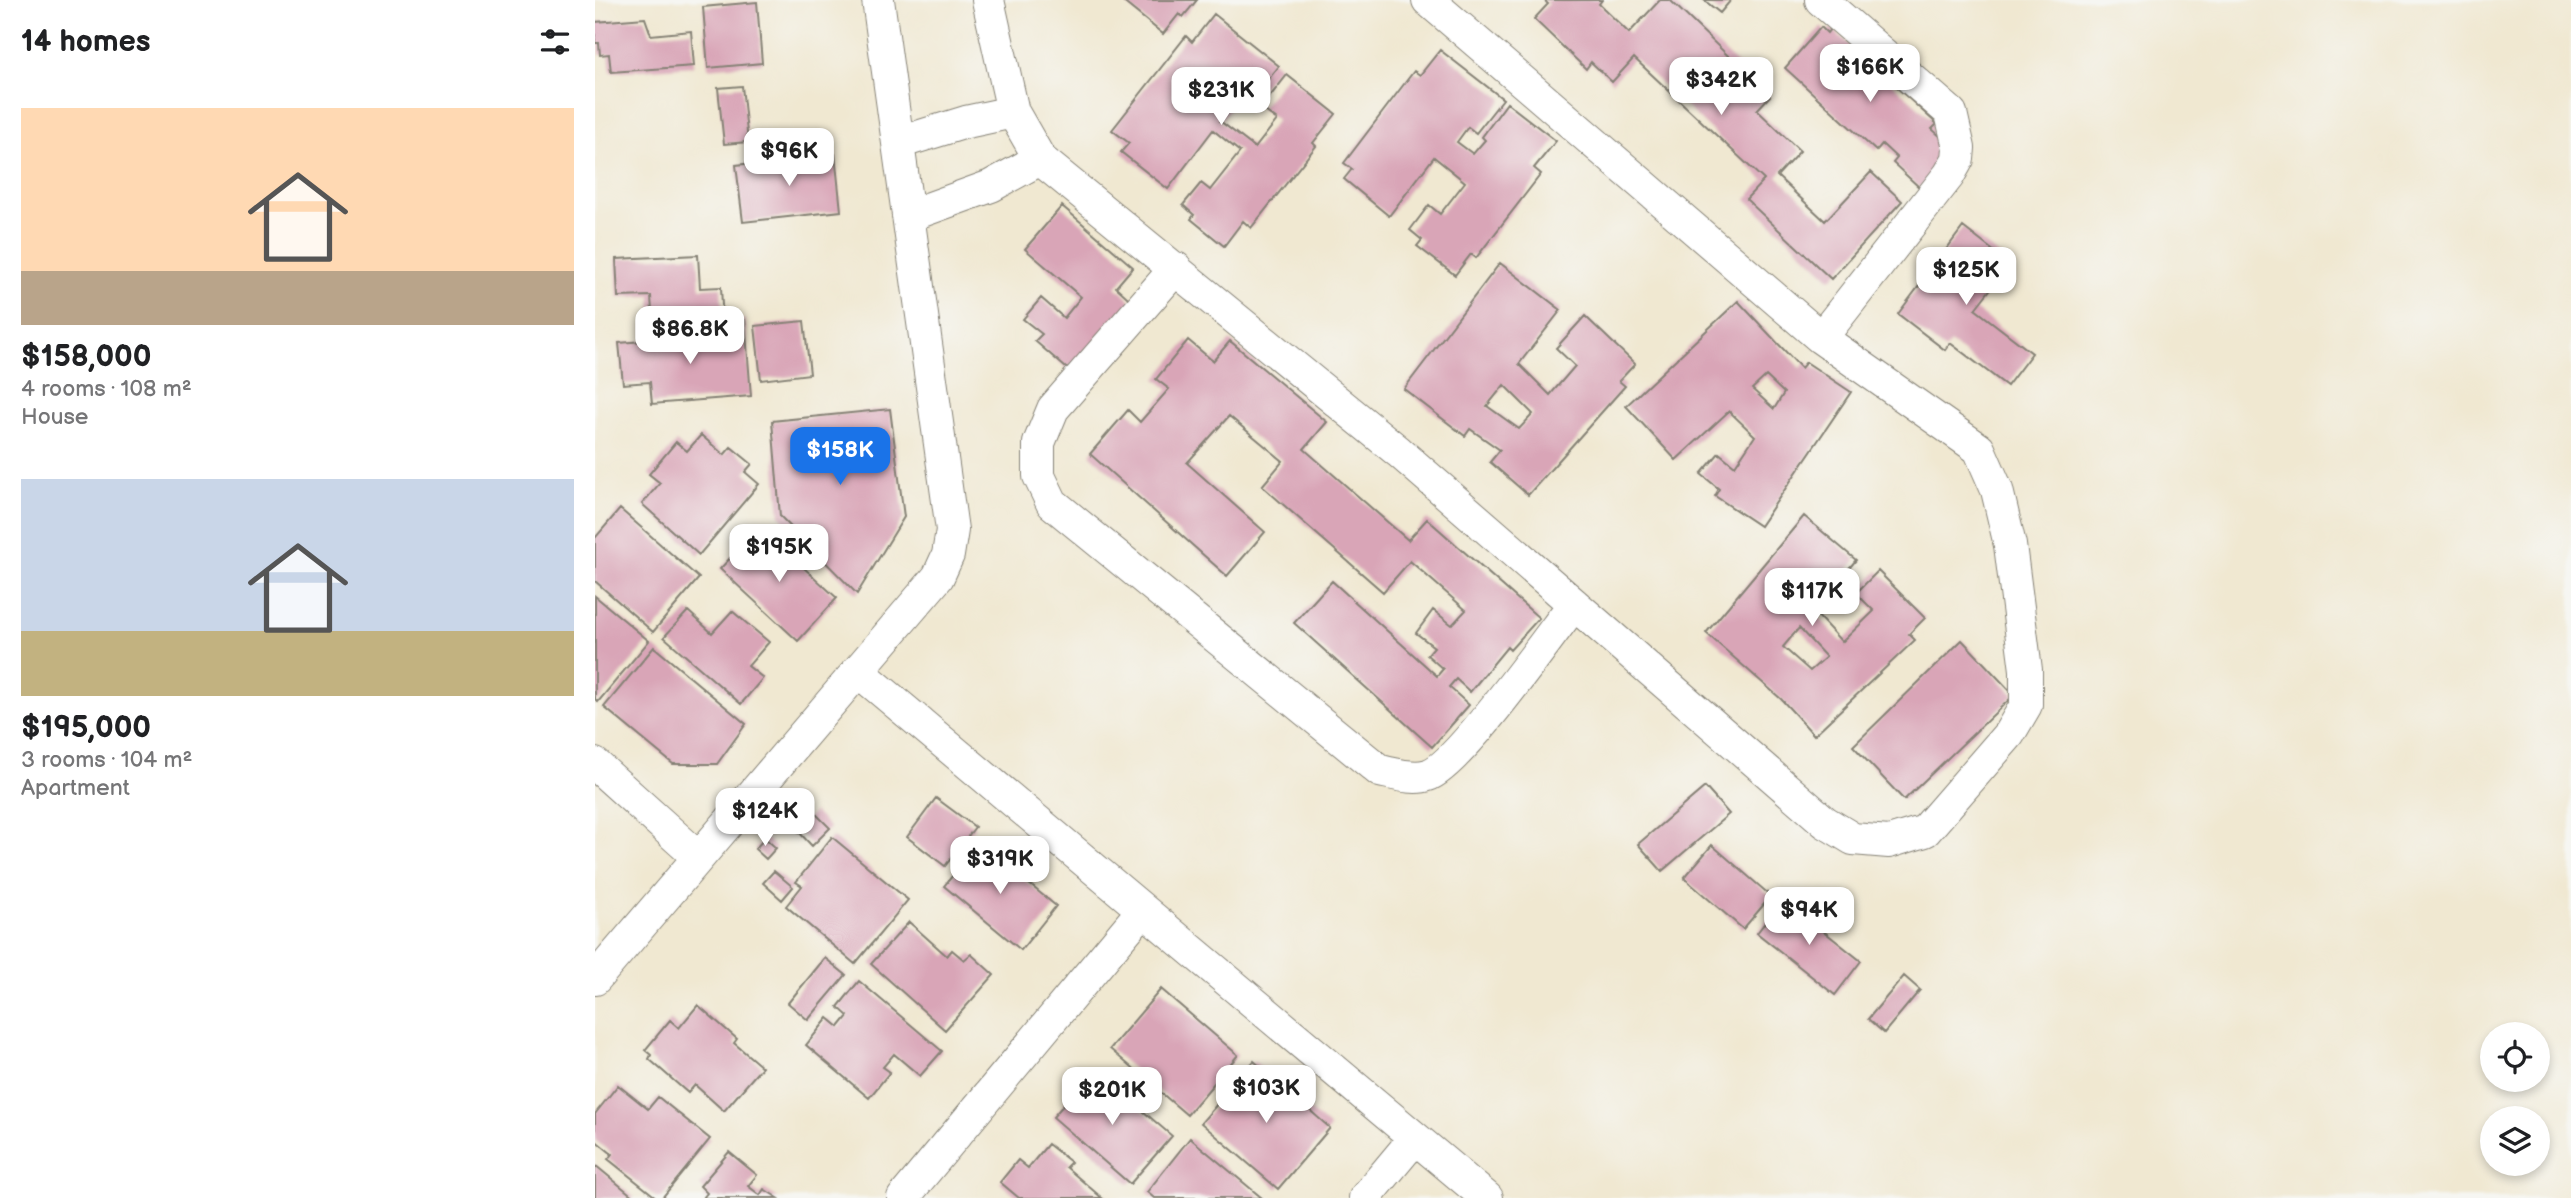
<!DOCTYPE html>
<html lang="en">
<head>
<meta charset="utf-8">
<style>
	body { margin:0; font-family:"Balsamiq Sans",sans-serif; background:#f2f2f2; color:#202124; height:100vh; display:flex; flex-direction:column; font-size:26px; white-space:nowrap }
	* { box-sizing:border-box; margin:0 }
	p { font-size:23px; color:#757577 }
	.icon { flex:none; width:38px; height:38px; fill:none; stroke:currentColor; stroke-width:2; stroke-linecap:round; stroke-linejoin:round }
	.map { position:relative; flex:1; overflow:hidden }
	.panel { display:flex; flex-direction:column; background:#fff; width:595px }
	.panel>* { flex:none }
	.fabs { position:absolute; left:1885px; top:1022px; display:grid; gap:14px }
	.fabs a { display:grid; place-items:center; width:70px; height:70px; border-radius:50%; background:#fff; box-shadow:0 4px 10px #0003; font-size:35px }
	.price { position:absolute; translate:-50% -60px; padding:0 16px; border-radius:14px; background:#fff; color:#222; font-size:23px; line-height:46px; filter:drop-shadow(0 2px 4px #0008) }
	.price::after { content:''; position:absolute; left:50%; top:42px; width:21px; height:16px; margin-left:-10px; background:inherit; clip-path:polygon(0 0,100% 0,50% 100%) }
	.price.current { background:#1a73e8; color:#fff }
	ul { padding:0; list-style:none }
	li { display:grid; align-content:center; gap:14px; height:371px; padding:0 21px }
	li span { display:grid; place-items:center; height:217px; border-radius:0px; color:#555 }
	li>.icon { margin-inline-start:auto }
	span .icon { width:126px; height:126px; fill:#fffc; stroke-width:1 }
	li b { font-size:30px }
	h2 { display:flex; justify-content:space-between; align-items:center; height:84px; padding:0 21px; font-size:30px }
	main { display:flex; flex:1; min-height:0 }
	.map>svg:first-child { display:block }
</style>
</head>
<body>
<main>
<section class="panel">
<h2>14 homes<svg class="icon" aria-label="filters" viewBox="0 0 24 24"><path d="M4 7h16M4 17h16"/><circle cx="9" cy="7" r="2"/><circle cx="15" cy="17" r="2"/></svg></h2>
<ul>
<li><span style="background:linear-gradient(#ffd9b3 75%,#b9a48a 0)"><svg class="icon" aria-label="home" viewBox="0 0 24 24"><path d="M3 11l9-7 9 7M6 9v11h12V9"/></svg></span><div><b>$158,000</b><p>4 rooms · 108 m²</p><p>House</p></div></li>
<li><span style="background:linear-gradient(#c9d6e8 70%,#c2b280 0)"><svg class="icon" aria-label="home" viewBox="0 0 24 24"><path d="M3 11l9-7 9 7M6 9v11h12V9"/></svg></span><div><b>$195,000</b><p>3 rooms · 104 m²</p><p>Apartment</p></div></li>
</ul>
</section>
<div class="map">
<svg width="1976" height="1198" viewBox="0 0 1976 1198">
	<rect width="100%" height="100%" fill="#f6f6f2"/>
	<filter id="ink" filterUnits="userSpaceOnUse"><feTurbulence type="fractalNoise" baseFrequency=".0143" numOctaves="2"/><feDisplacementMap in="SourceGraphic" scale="14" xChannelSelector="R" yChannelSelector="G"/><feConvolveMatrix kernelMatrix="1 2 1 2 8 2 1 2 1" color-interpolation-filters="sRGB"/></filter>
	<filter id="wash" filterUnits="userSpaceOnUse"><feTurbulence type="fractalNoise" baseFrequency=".00686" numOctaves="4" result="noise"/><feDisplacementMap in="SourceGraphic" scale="28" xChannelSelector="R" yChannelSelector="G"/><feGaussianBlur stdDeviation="1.57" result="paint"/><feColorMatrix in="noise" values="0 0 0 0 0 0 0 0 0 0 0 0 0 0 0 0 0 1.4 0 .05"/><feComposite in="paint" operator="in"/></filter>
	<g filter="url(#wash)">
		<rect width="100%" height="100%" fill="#f0e8d1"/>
		<g id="blocks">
			<path fill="#d9a5b7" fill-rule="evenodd" d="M526,0h76l-14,17 -4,-3 -16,20z
				M949,0h58l-3,4 30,29 31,-33h10l100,96 -13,14 43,41 -23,25 48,45 46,-49 31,29 -71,78 -85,-80 18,-19 -130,-122 -22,24 -21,-20 -5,7 -52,-50 14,-15z
				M1109,0h27l-11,13z
				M162,2l5,61 -54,5 -5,-61z
				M619,14l65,52 -28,35 -9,-8 -22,28 35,27 22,-28 -16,-12 26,-33 49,39 -23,29 3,3 -65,82 -8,-7 -19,25 -33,-27 3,-4 -11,-10 18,-22 9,7 30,-38 -27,-22 -45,59 -47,-37 8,-9 -17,-13 74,-94 6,6z
				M50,18l6,17 40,-4 3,35 -83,6 -2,-18 -9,1 -1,-12h-4v-21z
				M1226,27l6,6 4,-5 106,96 -5,5 22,20 -34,39 -27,-25 4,-5 -15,-14 -6,7 -91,-83z
				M845,50l63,49 -27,34 -8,-6 -11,15 16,12 12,-14 -3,-3 25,-34 49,38 -22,27 7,6 -65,84 -5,-4 -16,21 -38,-29 5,-6 -12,-10 19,-25 11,9 25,-32 -31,-25 -45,59 -45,-37 8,-10 -8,-6 70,-92 6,4z
				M147,86l6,56 -24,2 -6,-56z
				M240,154l6,57 -98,11 -7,-57z
				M467,206l71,61 -17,20 21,19 -64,68 -38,-33 7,-7 -19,-15 18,-21 23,20 17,-21 -56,-48z
				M1368,227l47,37 -35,45 57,44 -25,33 -57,-43 -5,7 -47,-36z
				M103,255l2,33 21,-1 2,37 -70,3 -2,-31 -33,1 -2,-38z
				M905,263l61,47 -42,54 31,31 25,-29 -19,-18 29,-32 50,48 -16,17 6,5 -97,109 -38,-33 10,-12 -30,-21 -5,7 -61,-47zM909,385l29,29 -14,15 -32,-23z
				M1143,301l63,67 5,-6 45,30 -91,134 -45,-30 4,-7 -18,-15 18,-21 16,13 20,-30 -26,-25 -53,49 -50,-54zM1171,376l18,17 -10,16 -22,-20z
				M150,320l6,76 -99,8 -2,-22 -27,2 -4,-41 111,-9 -1,-13z
				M209,321l6,53 -49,6 -6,-54z
				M593,340l25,21 17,-20 97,81 -23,27 104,91 19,-21 112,99 -29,32 -3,-3 -37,45 -14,-13 -7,8 20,18 -37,42 -138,-124 38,-42 105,95 6,-7 -16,-14 7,-8 -18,-14 17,-23 19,15 14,-15 -56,-49 -27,31 -121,-106 21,-25 -54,-45 -42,47 78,69 -38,44 -137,-122 38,-44 12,12 29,-33 -13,-10z
				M295,409l14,108 -47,77 -77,-78 -8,-95z
				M106,435l23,20 7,-8 21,17 -7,8 14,12 -60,71 -57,-51 18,-21 -11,-9 27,-32 11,9z
				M25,509l79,69 -46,54 -58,-51v-43z
				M1209,516l52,44 -43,51 29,31 32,-31 -18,-18 22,-22 47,47 -16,16 6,6 -101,95 -33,-36 -75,-66zM1204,628l27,29 -16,14 -27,-24z
				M164,527l78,71 -39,43 -78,-72z
				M0,596l54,45 -51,61 -3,-3z
				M93,611l24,22 20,-22 37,31 -21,24 15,12 -22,26 -77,-67z
				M1367,640l52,55 -110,105 -51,-54z
				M59,647l92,77 -29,40h-44l-69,-57z
				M1110,787l24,27 -67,57 -24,-27z
				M341,798l39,29 -30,39 -38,-29z
				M219,812l16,16 -18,18 -15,-16z
				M237,837l76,63 -53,64 -69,-58 16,-20 -6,-4z
				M170,838l11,10 -10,11 -11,-10z
				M384,843l77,63 -35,44 -77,-64z
				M1117,845l59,51 -28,33 -59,-51z
				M179,871l19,16 -11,13 -19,-17z
				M1188,899l78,62 -26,34 -78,-62z
				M314,922l38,34 5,-6 12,10 7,-6 23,21 -49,55 -74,-66z
				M230,958l21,17 -38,45 -20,-17z
				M1309,976l16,14 -36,43 -16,-14z
				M264,981l83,70 -22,25 -26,-22 -11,13 7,5 -21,26 -63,-53 22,-27 11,9 9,-11 -10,-9z
				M566,989l77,66 -51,60 -77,-66z
				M103,1005l39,34 -3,4 28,24 -38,44 -29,-26 -7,8 -39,-34 2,-4 -6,-5 25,-30 9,8z
				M659,1061l76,67 -52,61 -77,-66z
				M499,1069l78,67 -42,48 -77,-67z
				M23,1085l30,24 10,-12 52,42 -48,59h-5l-49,-39 4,-5 -17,-14v-26z
				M595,1138l72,60h-108l-7,-6z
				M453,1144l23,18 -5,5 36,31h-83l-19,-16 18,-22 10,8z
				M134,1152l28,23 -9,11 12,9 4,-6 14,9h-75l4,-5 -7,-7z
				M0,1165l40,33h-40z"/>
		</g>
	</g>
	<g filter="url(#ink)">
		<use href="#blocks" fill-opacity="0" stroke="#868276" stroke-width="2"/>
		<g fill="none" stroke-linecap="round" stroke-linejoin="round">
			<defs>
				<path id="minor" d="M393,0l25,112 27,47 359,293 426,370 28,17 36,3 36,-11 84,-97 17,-29v-35l-16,-125 -13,-55 -18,-41 -158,-111 -393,-338
					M1226,0l130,113 8,35 -1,11 -9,16 -128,163
					M303,143l68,-21 47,-10
					M313,216l83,-30 49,-27
					M581,268l-123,141 -14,34v33l13,27 328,268c15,3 34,9 48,4 30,-9 122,-140 146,-171
					M263,671l629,527
					M0,764l102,92
					M0,979l343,-402 10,-22 4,-25 -74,-530
					M308,1198l240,-288
					M770,1198l50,-60"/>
			</defs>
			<use href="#minor" stroke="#868276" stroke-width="34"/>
			<use href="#minor" stroke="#fff" stroke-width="32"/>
		</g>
	</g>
</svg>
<div class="fabs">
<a><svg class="icon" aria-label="locate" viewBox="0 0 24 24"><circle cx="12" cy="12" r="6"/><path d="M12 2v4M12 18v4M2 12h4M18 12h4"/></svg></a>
<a><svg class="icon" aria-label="layers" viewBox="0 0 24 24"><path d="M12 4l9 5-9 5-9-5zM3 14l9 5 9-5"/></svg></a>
</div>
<b class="price" style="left:1275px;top:104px">$166K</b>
<b class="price" style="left:1126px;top:117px">$342K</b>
<b class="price" style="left:626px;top:127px">$231K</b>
<b class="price" style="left:194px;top:188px">$96K</b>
<b class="price" style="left:1371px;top:307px">$125K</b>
<b class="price" style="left:95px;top:366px">$86.8K</b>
<b class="price current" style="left:245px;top:487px">$158K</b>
<b class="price" style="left:184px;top:584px">$195K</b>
<b class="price" style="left:1217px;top:628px">$117K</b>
<b class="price" style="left:170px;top:848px">$124K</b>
<b class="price" style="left:405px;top:896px">$319K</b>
<b class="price" style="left:1214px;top:947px">$94K</b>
<b class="price" style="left:671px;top:1125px">$103K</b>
<b class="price" style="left:517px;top:1127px">$201K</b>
</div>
</main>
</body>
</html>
